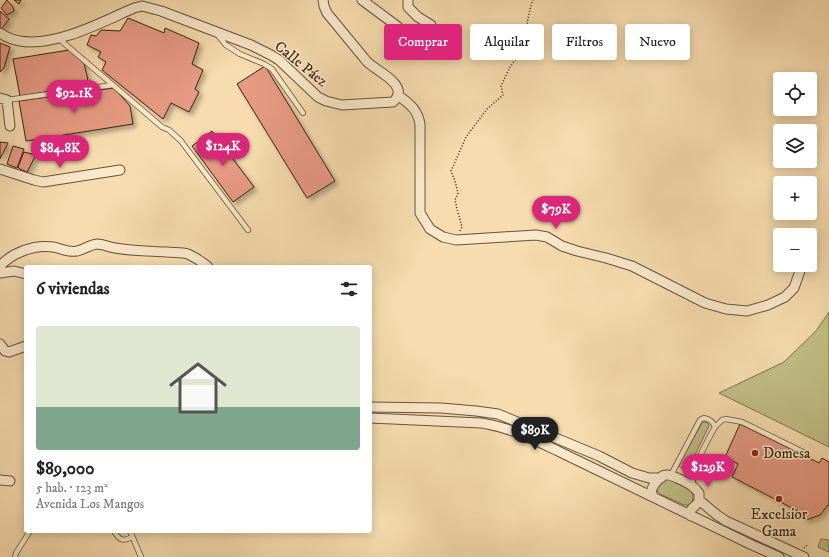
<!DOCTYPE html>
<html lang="es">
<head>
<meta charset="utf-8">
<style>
	body { margin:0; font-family:"IM FELL DW Pica",serif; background:#f2f2f2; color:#222; height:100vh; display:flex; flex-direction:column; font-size:15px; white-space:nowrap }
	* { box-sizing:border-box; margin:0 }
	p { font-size:13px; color:#767676 }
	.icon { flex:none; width:22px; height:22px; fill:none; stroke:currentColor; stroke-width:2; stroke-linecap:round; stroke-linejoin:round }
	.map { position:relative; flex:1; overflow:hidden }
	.side { position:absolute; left:24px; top:265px; width:348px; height:268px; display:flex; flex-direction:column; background:#fff; border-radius:4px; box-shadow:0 2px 10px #0003 }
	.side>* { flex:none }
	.hud { position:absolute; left:384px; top:24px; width:380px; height:36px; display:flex; gap:8px }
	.buttons { position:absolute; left:773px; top:72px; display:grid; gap:8px }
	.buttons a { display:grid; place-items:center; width:44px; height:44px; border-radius:4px; background:#fff; box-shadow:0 2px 10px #0003; font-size:20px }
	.price { position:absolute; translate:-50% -34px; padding:0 9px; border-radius:14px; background:#db2777; color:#fff; font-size:13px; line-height:26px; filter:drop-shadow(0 1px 2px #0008) }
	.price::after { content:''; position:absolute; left:50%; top:24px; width:12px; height:9px; margin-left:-6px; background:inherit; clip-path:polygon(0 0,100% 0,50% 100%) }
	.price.active { background:#222; color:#fff }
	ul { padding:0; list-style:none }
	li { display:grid; align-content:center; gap:8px; height:212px; padding:0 12px }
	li+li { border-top:1px solid #e0e0e0 }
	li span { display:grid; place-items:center; height:124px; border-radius:4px; color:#555 }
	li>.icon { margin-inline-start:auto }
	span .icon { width:72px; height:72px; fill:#fffc; stroke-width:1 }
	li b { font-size:17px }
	h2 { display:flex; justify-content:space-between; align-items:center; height:48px; padding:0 12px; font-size:17px }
	.chip { padding:0 14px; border-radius:4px; background:#fff; box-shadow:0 2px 10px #0003; font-size:14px; line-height:36px }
	.chip.active { background:#db2777; color:#fff }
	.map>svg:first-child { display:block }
</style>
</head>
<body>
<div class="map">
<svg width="829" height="557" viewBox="0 0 829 557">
	<defs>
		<filter id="shadow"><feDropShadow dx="3.5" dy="3.5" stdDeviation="2" flood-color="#0004"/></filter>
	</defs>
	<rect width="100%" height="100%" fill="#f6dcae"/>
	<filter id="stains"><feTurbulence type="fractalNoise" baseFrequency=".005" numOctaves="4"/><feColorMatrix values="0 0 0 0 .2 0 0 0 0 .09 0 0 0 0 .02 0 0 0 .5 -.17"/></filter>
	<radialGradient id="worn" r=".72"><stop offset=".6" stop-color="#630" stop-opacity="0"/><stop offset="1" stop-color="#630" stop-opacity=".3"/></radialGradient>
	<path fill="#c2bf86" stroke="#7e724c" d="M829,312v135l-110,-54 65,-31 32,-31z
		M704,422c3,0 4,1 5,4l-22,45 -9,-5 24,-43z
		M666,477l25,13 2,7 -1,6 -4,2h-4l-26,-12c-2,-8 3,-11 8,-16z
		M821,539l8,1v12l-11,-5z"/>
	<path fill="#e69a83" stroke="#392413" filter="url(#shadow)" d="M7,0l6,7 1,4 -7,4 -6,-7z
		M14,0h7l-2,4z
		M0,11l9,8 -8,11h-1z
		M128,18l36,15 1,-5 34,15 -7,21 11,6 -8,19 4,3 -10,20 -18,-9 -8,16 -61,-49 4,-8 -8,-5 3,-5 -14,-7 4,-10 5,1 5,-6 19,1z
		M0,43l10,4 -6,21 -4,4z
		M69,50l15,13 5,22 -69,11 -7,-37z
		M265,66l70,115 -28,17 -70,-114z
		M114,88l16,18 3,18 -107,17 -7,-40z
		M212,131l42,56 -21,15 -41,-56z
		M0,142l8,1 -8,16z
		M13,146l11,3 -7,19 -10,-4z
		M24,152l12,3 -9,17 -7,-3 -2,-2z
		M740,424l79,39 3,-5 7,4v43h-1l-8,10 -14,5 -6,-8 -68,-35 6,-13 -13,-7z"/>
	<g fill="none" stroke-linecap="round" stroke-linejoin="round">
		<defs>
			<path id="lane" d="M217,34l9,11 14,9 24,10 8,5 31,44
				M58,38l104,89 7,3 12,11 67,89
				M7,100l106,-15
				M715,427l7,-7 4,-1 16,3 65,32
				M671,475l29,-55 4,-2c5,1 9,3 11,9 -11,20 -21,37 -23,59
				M114,531c5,9 9,11 18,6
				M130,531l11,26
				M15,557l1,-4 14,-22"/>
			<path id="street" d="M362,0l35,26 14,14 12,2c7,-7 10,-8 8,-17l-13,-8 -10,-10v-7
				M0,33c6,4 13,7 20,8 36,6 82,-19 114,-33l8,-2 19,5 90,34 20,10 8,5 39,37 8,4 16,4 51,-3c17,-15 -12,-29 -22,-37 -3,-2 -5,-4 -7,-7l-37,-45 -3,-7 -1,-6
				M398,95c11,9 19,13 22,29v89l10,16 13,8 13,3 80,-5 11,2 15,9 15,5 29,7 26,8 73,37 21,6 21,2 21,-6 17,-8 9,-9 7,-20
				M0,98l7,2 3,26
				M0,169l34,11 9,2 77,-12
				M0,266c12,-13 34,-22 53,-19 7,1 16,6 24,4 6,-1 12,-6 20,-7 5,0 12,3 18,4 17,3 34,3 51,4 8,1 15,0 22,2 6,3 15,8 20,13
				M0,273l14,-2 12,3
				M0,344l5,7 4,1 17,-6
				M370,407l71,1 35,3 22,3 101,42 33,17 17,5h12
				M370,418l111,5c28,4 52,16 77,28l194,94 27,12
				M0,480l10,1
				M653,497c-2,-5 -2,-8 1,-12 3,-4 7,-10 12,-10 5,-1 22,8 26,11 3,2 5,5 7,7 0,2 0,6 0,8 -3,7 -10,5 -8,15
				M699,500l18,15 9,6 78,36"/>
		</defs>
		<use href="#lane" stroke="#68523a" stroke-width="6"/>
		<use href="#street" stroke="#68523a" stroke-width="11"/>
		<path stroke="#392413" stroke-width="1.5" stroke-dasharray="1 2" stroke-linecap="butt" d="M460,231l2,-4 -5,-18 -2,-9 3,-7 -3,-12 -4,-10 15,-34 21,-28 16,-14 -2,-9 9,-19 8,-11 6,-18 6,-29 3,-9
			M804,548l4,-4"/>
		<use href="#lane" stroke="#f9e8ca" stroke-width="4.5"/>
		<use href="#street" stroke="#f9e8ca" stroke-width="9"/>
	</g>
	<g fill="#8f2418" stroke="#f9e8ca" stroke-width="1.5">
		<circle cx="755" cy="453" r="4"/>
		<circle cx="779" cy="499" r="4"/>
	</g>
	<g text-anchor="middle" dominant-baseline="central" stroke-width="3" stroke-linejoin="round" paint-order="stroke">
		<g font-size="15" fill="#392413" stroke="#f9e8ca">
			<text transform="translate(301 64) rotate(39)">Calle Páez</text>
		</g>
		<g font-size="15" fill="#392413" stroke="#f9e8ca" text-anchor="start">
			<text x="763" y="453">Domesa</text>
			<text x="779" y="514" text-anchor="middle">Excelsior<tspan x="779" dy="17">Gama</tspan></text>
		</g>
	</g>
	<rect width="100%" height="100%" filter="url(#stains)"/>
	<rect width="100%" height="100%" fill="url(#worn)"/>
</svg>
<div class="buttons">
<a><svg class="icon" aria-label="locate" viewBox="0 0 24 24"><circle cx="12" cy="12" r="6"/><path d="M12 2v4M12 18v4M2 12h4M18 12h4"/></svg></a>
<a><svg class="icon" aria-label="layers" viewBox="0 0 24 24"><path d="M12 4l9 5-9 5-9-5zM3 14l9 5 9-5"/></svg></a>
<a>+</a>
<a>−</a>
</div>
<b class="price" style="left:74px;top:114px">$92.1K</b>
<b class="price" style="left:223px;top:167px">$124K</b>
<b class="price" style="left:60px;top:169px">$84.8K</b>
<b class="price" style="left:556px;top:230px">$79K</b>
<b class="price active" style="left:535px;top:451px">$89K</b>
<b class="price" style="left:708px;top:488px">$129K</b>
<div class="hud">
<a class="chip active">Comprar</a>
<a class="chip">Alquilar</a>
<a class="chip">Filtros</a>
<a class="chip">Nuevo</a>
</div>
<section class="side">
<h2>6 viviendas<svg class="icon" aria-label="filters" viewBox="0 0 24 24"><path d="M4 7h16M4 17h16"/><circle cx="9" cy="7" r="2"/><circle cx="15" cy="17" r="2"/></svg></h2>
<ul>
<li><span style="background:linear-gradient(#dfe7d0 65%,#7fa58c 0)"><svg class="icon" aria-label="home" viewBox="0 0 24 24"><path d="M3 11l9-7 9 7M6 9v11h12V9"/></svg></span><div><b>$89,000</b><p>5 hab. · 123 m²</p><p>Avenida Los Mangos</p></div></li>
</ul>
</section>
</div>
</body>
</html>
